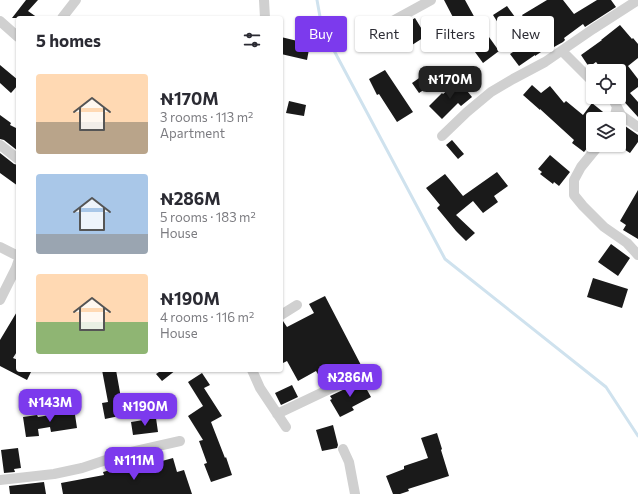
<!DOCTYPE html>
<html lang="en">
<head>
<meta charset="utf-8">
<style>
	body { margin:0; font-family:Commissioner,sans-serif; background:#f7f7f7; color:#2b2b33; height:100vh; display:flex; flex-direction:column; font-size:15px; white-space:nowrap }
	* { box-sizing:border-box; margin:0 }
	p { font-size:13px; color:#7c7c81 }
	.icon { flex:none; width:22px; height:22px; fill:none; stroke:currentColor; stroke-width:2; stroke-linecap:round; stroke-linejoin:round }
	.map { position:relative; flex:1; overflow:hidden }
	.sheet { position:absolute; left:16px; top:16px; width:267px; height:356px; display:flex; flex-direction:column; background:#fff; border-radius:4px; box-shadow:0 1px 3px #0004 }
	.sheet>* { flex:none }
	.hud { position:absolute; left:295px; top:16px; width:283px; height:36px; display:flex; gap:8px }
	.fabs { position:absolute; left:586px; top:64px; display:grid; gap:8px }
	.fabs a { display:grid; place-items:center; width:40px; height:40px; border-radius:4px; background:#fff; box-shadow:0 1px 3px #0004; font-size:20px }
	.price { position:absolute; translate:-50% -34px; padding:0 9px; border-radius:8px; background:#7c3aed; color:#fff; font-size:13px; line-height:26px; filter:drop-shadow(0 1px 2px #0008) }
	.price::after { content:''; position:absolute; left:50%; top:24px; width:12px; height:9px; margin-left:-6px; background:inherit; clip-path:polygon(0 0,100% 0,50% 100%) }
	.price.current { background:#222; color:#fff }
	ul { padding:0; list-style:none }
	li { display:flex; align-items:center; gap:12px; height:100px; padding:0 20px }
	li span { display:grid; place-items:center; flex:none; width:112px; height:80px; border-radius:4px; color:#555 }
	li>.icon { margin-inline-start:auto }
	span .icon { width:48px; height:48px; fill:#fffc; stroke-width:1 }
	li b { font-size:17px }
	h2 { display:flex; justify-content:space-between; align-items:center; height:48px; padding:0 20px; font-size:17px }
	.tag { padding:0 14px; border-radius:4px; background:#fff; box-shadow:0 1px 3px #0004; font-size:14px; line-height:36px }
	.tag.current { background:#7c3aed; color:#fff }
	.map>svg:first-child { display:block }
</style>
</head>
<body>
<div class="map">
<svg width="638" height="494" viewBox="0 0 638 494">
	<rect width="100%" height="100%" fill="#fff"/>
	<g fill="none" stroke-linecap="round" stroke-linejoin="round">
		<path stroke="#cfe2ee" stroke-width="3" d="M317,0l5,28 123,231 161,128 32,49"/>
	</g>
	<path fill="#1a1a1a" d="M26,0h12l-10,11 10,7h-26z
		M444,0h21l11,20 12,17h1l10,14 -16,12 -27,-37 1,-1z
		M547,0h16l11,14 23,-14h14l5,7 -31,20 -2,-3 -19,14 1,2 -2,2 -18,10 -1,-2 -9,6v-1l-16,11 -9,-12 16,-11 -1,-2 9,-6 -12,-20z
		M507,6l8,11 -15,9 -7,-11z
		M415,18l11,18 -14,9 -12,-18z
		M620,25l12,14 1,-1 5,6v14l-10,8 10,13v8l-8,6 8,9v15l-19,-21v-25h-16l-7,-9 -7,5 -8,-12 21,-15h-1z
		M281,37l29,7 -3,16 -26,-6z
		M0,65l18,15v5l-7,8 -11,-10z
		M385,70l28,42 -16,10 -18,-28 -2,1 -8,-16z
		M425,74l8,10 -14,9 -7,-10z
		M459,81l13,16 -11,9 -3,-3 -16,16 -13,-13 13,-13 1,1z
		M532,85l9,8 9,-7 14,17 2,-2 17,14 9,-12 16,13v3h-15v22l-9,11 -12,-9 2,-3 -34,-31v1l-17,-15z
		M289,101l17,4 -2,11 -18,-3z
		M0,115l11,8 -1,2 8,4v22l-14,-11 -4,-1z
		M625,126l13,9v7l-8,11 -11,-7v-11z
		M452,140l12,14 -6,5 -12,-14z
		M0,153l14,11 4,1v21l-18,-13z
		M550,155l20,17 -11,14 -5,-4 -1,2 -13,-10 2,-2 -4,-3z
		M497,172l11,14 -14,10 4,6 -15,11 -10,-12 -17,14 19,18 -9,8 -10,-10 -19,-23 3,-3 -14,-17 19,-14 18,22z
		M638,190v49l-15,-9 3,-5 -6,-4z
		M611,244l19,14 -12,18 -20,-14z
		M593,278l35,11 -6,19 -35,-11z
		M325,296l37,71 -38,17 -8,-13 -18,10 -11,-20 -6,3v-43h2l4,6 27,-14 -5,-9z
		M18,310v40l-5,8 5,2v10h14l-5,10 -27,-14v-26z
		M102,370h14l8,45 -19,4 -3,-16 6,-1z
		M162,370h14l-14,11 -6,-7z
		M202,373l8,12 -6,3 18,28 -11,6 14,36 1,-1 6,18 -21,7 -7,-18 3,-1 -8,-22 4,-1 -15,-24 15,-10 -15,-24z
		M362,381l9,16 -19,10 2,3 -14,7 -10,-17 2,-1 -2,-3z
		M292,385l6,12 -17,8 -6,-12z
		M74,408l3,20 -26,4 -1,-5 -12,2 1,7 -13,1 -3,-20 14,-2 1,2 24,-4 -1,-3z
		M156,418l2,14 -25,3 -2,-13z
		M333,425l5,20 -1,3 -15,3 -6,-21z
		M437,433l5,16 -1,1 8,26 -41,13 1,2 -9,3h-7l-7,-18 18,-7v-3l24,-8 -7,-20z
		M18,448l3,20 -7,1 1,3 -11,1 -3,-23z
		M173,458l4,14 7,-2 8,24h-129l-2,-11 43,-8 -1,-3 25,-7 1,5z
		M44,482l2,12h-36l-1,-8z"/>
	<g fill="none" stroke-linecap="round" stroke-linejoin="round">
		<path stroke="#d0d0d0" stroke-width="10" d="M264,0l1,18
			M62,18l14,-18
			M0,21l18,16
			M391,22l40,-22
			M562,51l31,31
			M610,97l4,4 3,6 -3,12
			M617,107l4,8 17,12
			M442,136l25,-24 24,-20 22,-13 32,-17 48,-33 45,-29
			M0,145l18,14
			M599,145l-18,22 -7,13v15l9,11 21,21 23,16 11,12
			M0,247l18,9
			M0,300l16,-32 2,-6
			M281,315l16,-10
			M252,370l8,18 26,39
			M277,414l82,-39
			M343,449l6,13 6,32
			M0,480l54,-6 28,-6 45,-15 53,-12"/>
	</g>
</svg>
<div class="fabs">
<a><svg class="icon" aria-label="locate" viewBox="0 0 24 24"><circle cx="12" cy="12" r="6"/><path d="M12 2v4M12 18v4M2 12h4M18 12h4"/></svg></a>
<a><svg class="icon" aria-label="layers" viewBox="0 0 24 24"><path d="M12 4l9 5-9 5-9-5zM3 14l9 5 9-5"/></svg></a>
</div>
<b class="price current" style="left:450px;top:100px">₦170M</b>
<b class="price" style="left:350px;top:398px">₦286M</b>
<b class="price" style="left:50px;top:423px">₦143M</b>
<b class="price" style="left:145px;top:427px">₦190M</b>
<b class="price" style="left:134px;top:481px">₦111M</b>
<div class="hud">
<a class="tag current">Buy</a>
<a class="tag">Rent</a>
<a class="tag">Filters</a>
<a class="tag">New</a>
</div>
<section class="sheet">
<h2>5 homes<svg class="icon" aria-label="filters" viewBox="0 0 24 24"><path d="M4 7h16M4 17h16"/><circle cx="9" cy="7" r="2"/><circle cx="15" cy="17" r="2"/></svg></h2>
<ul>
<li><span style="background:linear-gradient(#ffd9b3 60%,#b9a48a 0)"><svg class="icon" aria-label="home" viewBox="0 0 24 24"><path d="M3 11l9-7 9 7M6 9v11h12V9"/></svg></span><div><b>₦170M</b><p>3 rooms · 113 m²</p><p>Apartment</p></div></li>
<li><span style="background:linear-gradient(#a9c7e8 75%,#9aa5b1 0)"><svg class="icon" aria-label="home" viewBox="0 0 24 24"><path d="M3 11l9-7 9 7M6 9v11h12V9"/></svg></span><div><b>₦286M</b><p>5 rooms · 183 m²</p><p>House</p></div></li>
<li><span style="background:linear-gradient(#ffd9b3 60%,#8fb573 0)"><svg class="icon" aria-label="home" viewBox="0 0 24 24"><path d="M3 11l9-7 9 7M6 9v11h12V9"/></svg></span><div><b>₦190M</b><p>4 rooms · 116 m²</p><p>House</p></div></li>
</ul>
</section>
</div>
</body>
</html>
